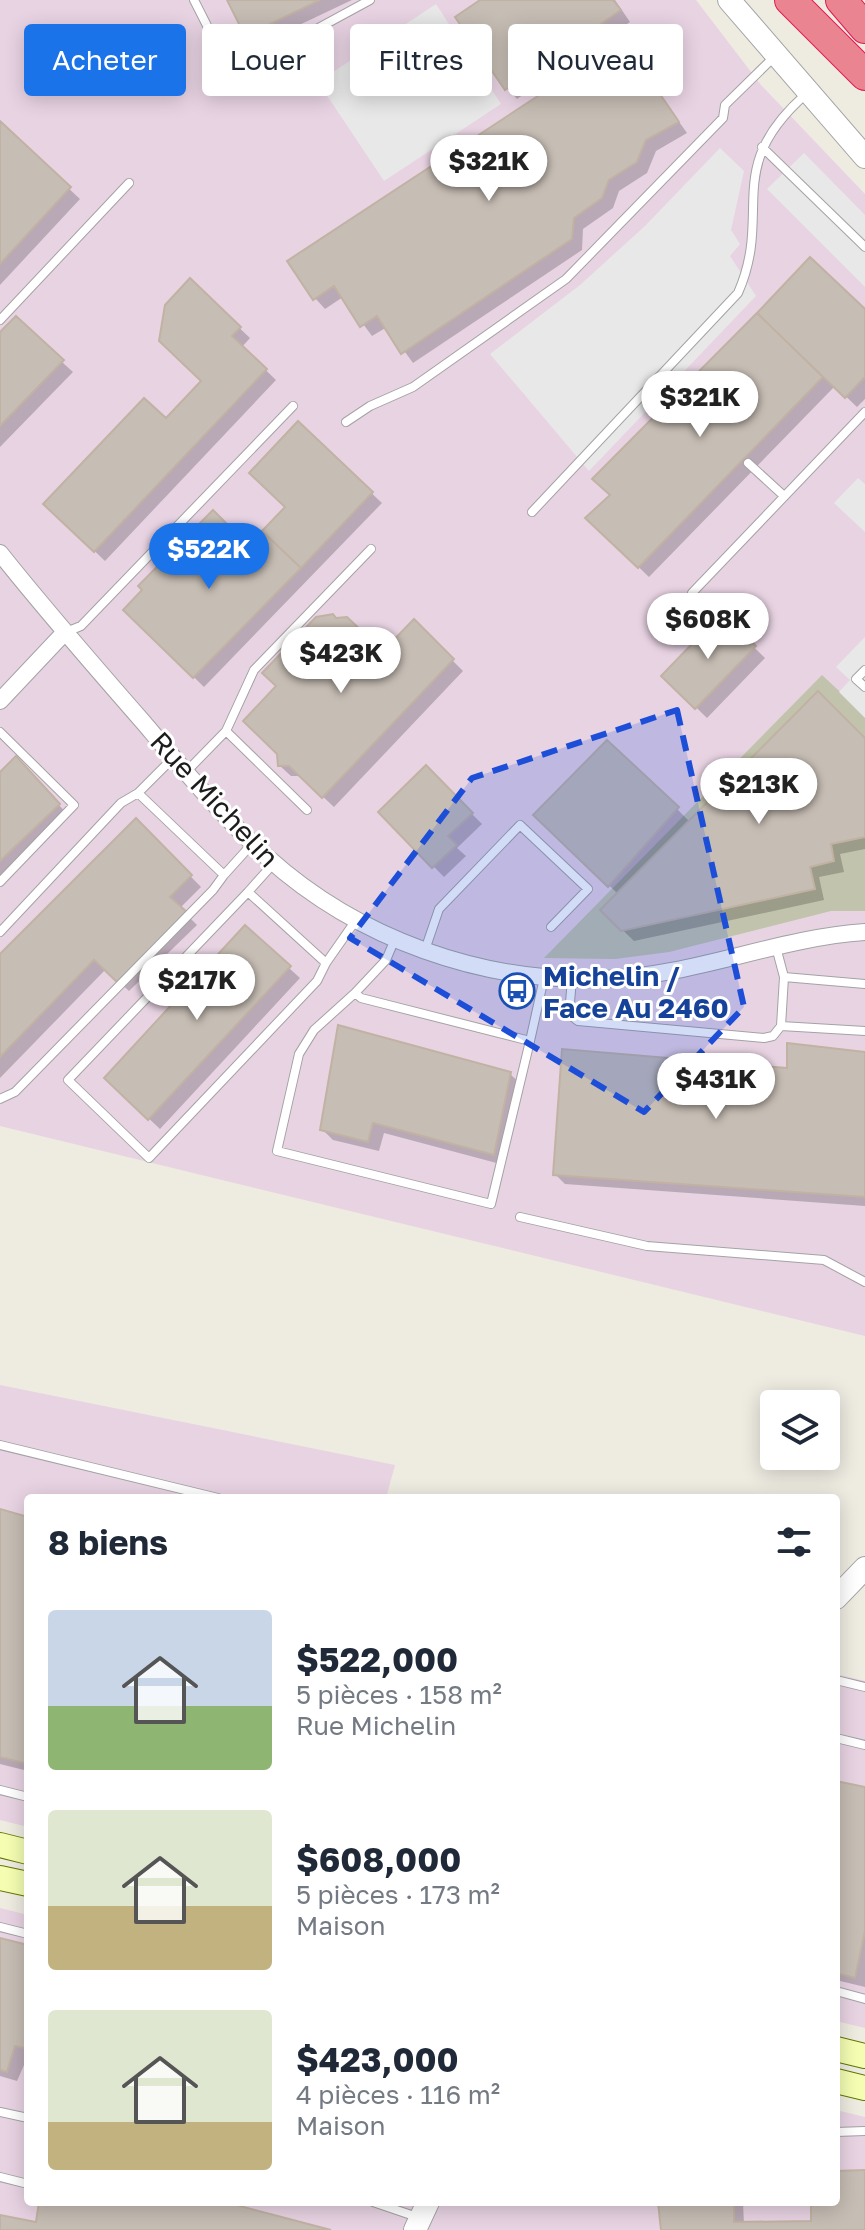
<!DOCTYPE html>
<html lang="fr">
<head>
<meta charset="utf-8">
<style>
	body { margin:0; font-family:"Golos Text",sans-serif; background:#f2f2f3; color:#1f2937; height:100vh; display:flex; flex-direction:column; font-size:30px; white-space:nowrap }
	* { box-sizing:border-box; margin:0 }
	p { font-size:26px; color:#747a83 }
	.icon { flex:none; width:44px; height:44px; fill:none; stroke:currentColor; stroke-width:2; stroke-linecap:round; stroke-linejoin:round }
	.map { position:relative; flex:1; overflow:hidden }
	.details { position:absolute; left:24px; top:1494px; width:816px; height:712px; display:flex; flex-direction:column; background:#fff; border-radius:8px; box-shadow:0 4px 20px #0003 }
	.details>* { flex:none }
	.guide { position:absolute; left:24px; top:24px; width:818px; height:72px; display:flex; gap:16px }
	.tools { position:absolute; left:760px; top:1390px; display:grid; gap:16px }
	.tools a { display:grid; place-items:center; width:80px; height:80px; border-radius:8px; background:#fff; box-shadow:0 4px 20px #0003; font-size:40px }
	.price { position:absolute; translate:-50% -68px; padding:0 18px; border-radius:28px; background:#fff; color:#222; font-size:26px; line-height:52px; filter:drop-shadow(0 2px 4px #0008) }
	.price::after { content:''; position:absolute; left:50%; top:48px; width:24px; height:18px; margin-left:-12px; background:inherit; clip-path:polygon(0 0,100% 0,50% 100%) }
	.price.selected { background:#1a73e8; color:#fff }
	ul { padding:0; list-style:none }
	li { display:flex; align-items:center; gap:24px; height:200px; padding:0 24px }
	li span { display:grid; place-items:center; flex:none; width:224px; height:160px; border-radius:8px; color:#555 }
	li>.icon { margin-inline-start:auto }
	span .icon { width:96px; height:96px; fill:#fffc; stroke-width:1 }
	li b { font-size:34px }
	h2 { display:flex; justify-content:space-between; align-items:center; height:96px; padding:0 24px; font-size:34px }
	.pill { padding:0 28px; border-radius:8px; background:#fff; box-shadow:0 4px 20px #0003; font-size:28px; line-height:72px }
	.pill.selected { background:#1a73e8; color:#fff }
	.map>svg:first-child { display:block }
</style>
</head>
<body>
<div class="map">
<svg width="865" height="2230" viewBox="0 0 865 2230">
	<rect width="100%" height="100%" fill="#eeebe1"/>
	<path fill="#e8d3e3" d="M0,0h696l65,85 104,109v1142l-865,-210z
		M0,1385l395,80 -9,33h-358v329l-28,-7z
		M836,1674l29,7v347l-29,-7z
		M0,1908l28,7v287h808v-92l29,7v113h-865z"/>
	<path fill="#c2c3ac" d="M822,675l43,40v196h-34l-162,41 -54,7 -71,-1z"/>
	<path fill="#e8e8e8" d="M436,4l65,100 -117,77 -66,-99z
		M720,148l24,23 -13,59 9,14 -10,12 26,40 -167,175 -99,-117 90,-69 65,-59z
		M804,153l61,62v72l-98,-98z
		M858,478l7,6v48l-31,-29z
		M865,637v81l-26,-26 11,-12 -14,-13z"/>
	<path fill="#0003" d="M229,0h123l-95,45 -11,-10z
		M483,0h132l15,22 -113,77 -10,-11z
		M623,43l64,90 -31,18 -9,22 -28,18 -6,17 -30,21 -1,21 -169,113 -26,-36 -15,9 -29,-39 -18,12 -10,-11z
		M0,124l80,75 -80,86z
		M810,260l55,52v87l-8,8 -22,-21 -186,191 -61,-59 24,-23 -17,-16z
		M190,281l60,57 -8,9 34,33 -171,181 -59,-57 120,-83 37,-40z
		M0,335l62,27 11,10 -73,75z
		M298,424l84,79 -178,184 -78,-77 19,-20 103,-42 39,-40z
		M722,616l43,42 -58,60 -43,-42z
		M414,622l49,49 -129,136 -33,-31h-10l-11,-10z
		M865,741v108l-25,5 4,18 -25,5 5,23 -190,41 -32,-31 16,-16 -82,-79 141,-6 13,13z
		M426,768l56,56 -25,24 9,8 -22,21 -64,-65z
		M27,770l42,46 -69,65v-106z
		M136,821l65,66 -21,21 17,17 -68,66 -23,-22 -106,109v-121z
		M245,928l55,50 -140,151 -54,-51z
		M865,1054v152l-300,-22 -10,-10 234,-104z
		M510,1074l11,10 -17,81 -120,-32 -5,18 -46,-11 -11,-11z
		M0,1511l28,8v252l-28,-7z
		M836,1783l29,6v198l-29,-7z
		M0,1940l28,8v108l-11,25 -17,-5z
		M865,2172v58h-202l-3,-28h83l1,22 68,-1 1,-21h23v-29z"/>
	<path fill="#c6bdb4" stroke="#c1b2a3" stroke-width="2" d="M227,0h93l-75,36z
		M480,0h133l8,10 -116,80 -50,-73z
		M623,40l56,82 -33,18 -9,22 -28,18 -7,18 -28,20 -2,21 -171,115 -24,-38 -17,11 -26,-41 -21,14 -26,-39z
		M0,121l71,66 -71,77z
		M810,257l55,52v68l-20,21 -88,-85z
		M190,278l51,49 -9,9 35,33 -173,183 -51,-48 101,-106 22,20 35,-37 -42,-40 6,-36z
		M757,313l66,64 -185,191 -53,-50 25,-23 -18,-16z
		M16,316l48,44 -64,66v-94z
		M298,421l75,71 -72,76 -39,-37 23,-24 -36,-34z
		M213,510l35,35 14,-14 39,37 -108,110 -70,-68 19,-20 -4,-4z
		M722,613l34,33 -61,63 -34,-33z
		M333,614l3,4 11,-1 36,34 31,-32 40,40 -132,139 -33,-32h-11l-1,-12 -34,-33 33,-35 -14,-13 54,-56z
		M818,691l47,47v99l-34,7 3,17 -24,6 5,22 -194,42 -21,-21z
		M607,740l72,67 -71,80 -75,-72z
		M16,756l44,48 -60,57v-89z
		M426,765l47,48 -25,23 9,9 -25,23 -54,-56z
		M136,818l56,57 -22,22 18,16 -71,69 -23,-22 -94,97v-103z
		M245,925l46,41 -143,154 -44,-42z
		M338,1025l173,47 -17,83 -121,-32 -5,19 -48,-12z
		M787,1043l78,9v145l-312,-22 9,-126 225,19z
		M0,1509l28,8v247l-28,-7z
		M836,1781l29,6v144l-10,47 -19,-5z
		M0,1938l28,7v104l-13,-3 -8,26 -7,-2z
		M865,2170v60h-204l-3,-28h76v20l77,-1v-19h25v-31z
		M39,2202h186l106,28h-331v-15l36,7z"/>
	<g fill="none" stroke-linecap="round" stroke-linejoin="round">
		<defs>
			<path id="service" d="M194,0l38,75 138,-75
				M762,147l103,100
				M0,320l129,-137
				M346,422l24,-16 43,-19 153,-108 157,-161 2,-13 50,-49
				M748,463l36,33
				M532,512l206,-219c36,-82 -17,-124 68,-199
				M692,593l173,-181
				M66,632l15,-6 212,-220
				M865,670l-9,9 9,8
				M226,731l28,-61 117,-121
				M0,732l74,73 -74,77
				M173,758l-35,35 86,82 28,-31
				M186,772l40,-41 81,79
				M274,863l-26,29 78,71 30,-43
				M248,892l-180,188 81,78 168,-177 9,-18
				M0,932l121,-129 17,-10
				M395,939l-9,21 -31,33 6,5 169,43 14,-63
				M776,947l8,30 81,7
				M425,950l14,-41 81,-84 68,64 -37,38
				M784,977l-3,49 84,5
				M572,979l-3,35 9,7 186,17 9,-2 8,-10
				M355,993l-41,37 -15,24 -22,97 214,53 39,-163
				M0,1099l15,-7 198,-202 11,-15
				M520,1217l127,29 177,14 41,22
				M0,1445l218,53
				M836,1680l29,7
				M836,1738l29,7
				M0,1790l28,7
				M0,1927l28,7
				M836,1991l29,8
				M0,2112l28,6
				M836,2132l29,-1
				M0,2177l28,7
				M373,2202l47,16"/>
			<path id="minor" d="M0,553c46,58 95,114 144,170 39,46 78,93 123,134 91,82 215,126 337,122 90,-3 172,-41 261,-47
				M0,701l65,-69"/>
			<path id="tertiary" d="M729,0l136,157
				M836,1598l29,-30
				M415,2230l13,-28"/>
			<path id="secondary" d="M0,1845l28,7
				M0,1878l28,6
				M836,2049l29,7
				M836,2081l29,7"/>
			<path id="motorway" d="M790,0l75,75
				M841,0l24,28"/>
		</defs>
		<use href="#service" stroke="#a3a3a3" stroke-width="10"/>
		<use href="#minor" stroke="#a3a3a3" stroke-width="18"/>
		<use href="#tertiary" stroke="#a3a3a3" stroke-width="24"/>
		<use href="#secondary" stroke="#627700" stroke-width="26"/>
		<use href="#motorway" stroke="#e11a52" stroke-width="32"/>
		<use href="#service" stroke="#fff" stroke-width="8"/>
		<use href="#minor" stroke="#fff" stroke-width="16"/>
		<use href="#tertiary" stroke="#fff" stroke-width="22"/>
		<use href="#secondary" stroke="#f4fdb1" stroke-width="24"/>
		<use href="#motorway" stroke="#eb8491" stroke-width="30"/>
	</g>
	<path fill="#1d4ed8" fill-opacity="0.2" stroke="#1d4ed8" stroke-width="6" stroke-dasharray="16 10" stroke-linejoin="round" d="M677,710l67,297 -100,105 -294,-174 122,-160z"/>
	<defs>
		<symbol id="bus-ring" viewBox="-11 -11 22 22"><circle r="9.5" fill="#fff" stroke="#1a4fb4" stroke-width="1.5"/><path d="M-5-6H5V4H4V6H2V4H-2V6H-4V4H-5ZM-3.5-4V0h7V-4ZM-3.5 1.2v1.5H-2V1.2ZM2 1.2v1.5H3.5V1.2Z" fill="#1a4fb4"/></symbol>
	</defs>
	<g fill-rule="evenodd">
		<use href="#bus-ring" x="497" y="971" width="40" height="40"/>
	</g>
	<g text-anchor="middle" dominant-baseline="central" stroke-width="6" stroke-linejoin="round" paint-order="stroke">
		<g font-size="28" fill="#1c1c1c" stroke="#fff">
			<text transform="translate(215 799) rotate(47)">Rue Michelin</text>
		</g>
		<g font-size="28" font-weight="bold" fill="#164399" stroke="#fff" text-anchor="start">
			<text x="543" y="975">Michelin /<tspan x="543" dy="32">Face Au 2460</tspan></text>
		</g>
	</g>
</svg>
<div class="tools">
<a><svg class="icon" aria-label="layers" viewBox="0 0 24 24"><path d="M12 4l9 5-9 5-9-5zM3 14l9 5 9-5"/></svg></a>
</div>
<b class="price" style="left:489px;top:203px">$321K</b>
<b class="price" style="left:700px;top:439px">$321K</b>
<b class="price selected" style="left:209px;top:591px">$522K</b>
<b class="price" style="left:708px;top:661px">$608K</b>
<b class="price" style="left:341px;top:695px">$423K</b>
<b class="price" style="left:759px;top:826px">$213K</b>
<b class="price" style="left:197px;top:1022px">$217K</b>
<b class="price" style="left:716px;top:1121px">$431K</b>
<div class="guide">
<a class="pill selected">Acheter</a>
<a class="pill">Louer</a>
<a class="pill">Filtres</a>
<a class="pill">Nouveau</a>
</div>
<section class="details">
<h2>8 biens<svg class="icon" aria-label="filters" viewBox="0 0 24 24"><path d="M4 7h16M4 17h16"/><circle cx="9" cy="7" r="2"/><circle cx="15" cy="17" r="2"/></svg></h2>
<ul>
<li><span style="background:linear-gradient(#c9d6e8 60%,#8fb573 0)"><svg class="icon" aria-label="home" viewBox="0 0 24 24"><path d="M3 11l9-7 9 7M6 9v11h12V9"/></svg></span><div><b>$522,000</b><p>5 pièces · 158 m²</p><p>Rue Michelin</p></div></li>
<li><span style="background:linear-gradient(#dfe7d0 60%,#c2b280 0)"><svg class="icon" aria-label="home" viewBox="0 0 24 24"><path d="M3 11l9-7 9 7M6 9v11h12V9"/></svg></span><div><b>$608,000</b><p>5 pièces · 173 m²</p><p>Maison</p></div></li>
<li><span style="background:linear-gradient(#dfe7d0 70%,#c2b280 0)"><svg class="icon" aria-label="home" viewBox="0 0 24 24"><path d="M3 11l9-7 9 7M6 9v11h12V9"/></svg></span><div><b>$423,000</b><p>4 pièces · 116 m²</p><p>Maison</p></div></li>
</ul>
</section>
</div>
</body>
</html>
